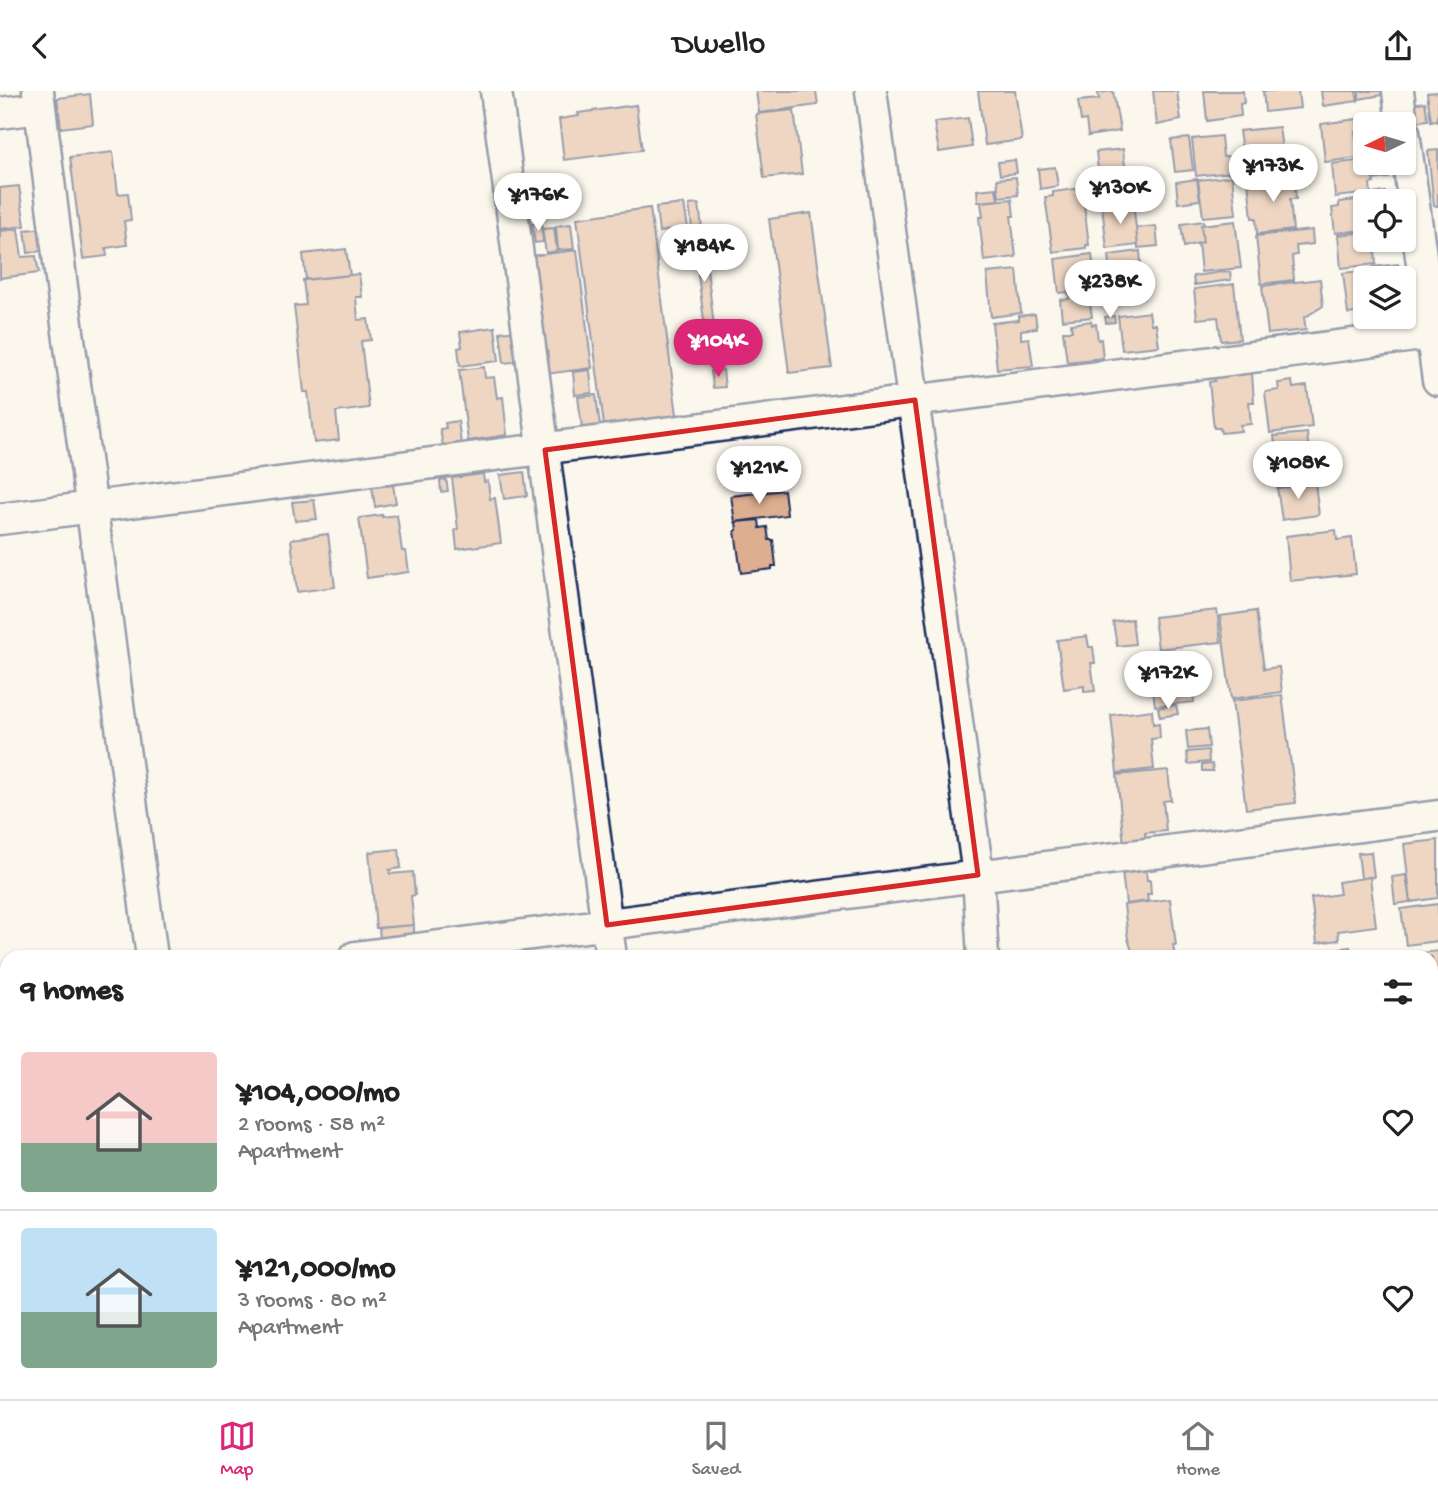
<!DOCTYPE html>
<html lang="en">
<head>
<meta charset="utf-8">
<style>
	body { margin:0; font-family:"Gochi Hand",sans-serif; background:#f6f6f6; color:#222; height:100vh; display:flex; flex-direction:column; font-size:26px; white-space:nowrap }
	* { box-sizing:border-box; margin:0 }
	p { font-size:23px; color:#767676 }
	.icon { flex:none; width:38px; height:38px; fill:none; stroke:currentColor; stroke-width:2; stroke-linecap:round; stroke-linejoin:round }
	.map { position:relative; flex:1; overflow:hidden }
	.details { position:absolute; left:0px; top:859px; width:1438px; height:450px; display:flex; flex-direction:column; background:#fff; border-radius:21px 21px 0 0; box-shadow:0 2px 5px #0004 }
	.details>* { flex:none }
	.needle { width:46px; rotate:265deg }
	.tools { position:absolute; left:1353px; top:21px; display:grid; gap:14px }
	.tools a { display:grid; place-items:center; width:63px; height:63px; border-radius:7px; background:#fff; box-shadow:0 2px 5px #0004; font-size:35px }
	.price { position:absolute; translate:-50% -60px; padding:0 16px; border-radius:24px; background:#fff; color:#222; font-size:23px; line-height:46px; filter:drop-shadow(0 2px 4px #0008) }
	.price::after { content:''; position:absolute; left:50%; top:42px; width:21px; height:16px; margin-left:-10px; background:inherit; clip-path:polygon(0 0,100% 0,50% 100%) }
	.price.selected { background:#db2777; color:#fff }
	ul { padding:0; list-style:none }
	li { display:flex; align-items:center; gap:21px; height:175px; padding:0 21px }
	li+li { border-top:2px solid #e0e0e0 }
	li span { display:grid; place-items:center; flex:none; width:196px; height:140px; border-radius:7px; color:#555 }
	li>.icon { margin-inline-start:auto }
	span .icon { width:84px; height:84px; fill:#fffc; stroke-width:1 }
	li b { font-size:30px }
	h2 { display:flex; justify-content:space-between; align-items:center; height:84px; padding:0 21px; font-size:30px }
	header { display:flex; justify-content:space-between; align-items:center; height:91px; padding:0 21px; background:#fff; font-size:32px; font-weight:600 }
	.menu { display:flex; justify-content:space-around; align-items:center; height:98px; border-top:2px solid #e0e0e0; background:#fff; font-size:19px; color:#767676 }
	.menu a { display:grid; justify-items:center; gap:4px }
	.menu .selected { color:#db2777 }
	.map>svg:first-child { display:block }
</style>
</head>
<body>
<header><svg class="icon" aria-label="back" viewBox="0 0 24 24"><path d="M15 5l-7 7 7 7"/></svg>Dwello<svg class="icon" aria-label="share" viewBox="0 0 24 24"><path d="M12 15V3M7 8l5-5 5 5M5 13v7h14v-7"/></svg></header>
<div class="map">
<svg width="1438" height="1308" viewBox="0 0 1438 1308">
	<rect width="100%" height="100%" fill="#fbf7ec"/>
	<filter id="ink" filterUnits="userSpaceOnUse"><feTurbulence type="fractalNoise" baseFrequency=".0143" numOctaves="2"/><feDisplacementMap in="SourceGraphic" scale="14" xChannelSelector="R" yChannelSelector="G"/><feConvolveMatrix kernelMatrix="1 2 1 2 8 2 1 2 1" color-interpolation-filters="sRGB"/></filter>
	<g filter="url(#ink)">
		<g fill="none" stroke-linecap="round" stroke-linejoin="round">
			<path stroke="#8fdfe9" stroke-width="47" d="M1432,1211l6,-1
				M752,1308l33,-6"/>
		</g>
		<path fill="#deae90" stroke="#1b2f5e" stroke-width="2" d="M756,0h60l2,14 -59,8z
			M978,0h37l7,49 -37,5z
			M1113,0l7,40 -32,5 -2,-16 -5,1 -3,-20 21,-2 -1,-6z
			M1153,0h24l4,29 -24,5z
			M1204,0h39l1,12 -4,1 1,12 -34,5z
			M1263,0h35l2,17 -35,4z
			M1321,0h38v1h-3l2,9 -35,5z
			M1381,0l1,4 -23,4v-8z
			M1438,1v31l-1,-3 -6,1 -4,-28z
			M90,3l3,30 -32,4 -4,-30z
			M1425,11l3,18 -14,2 -3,-18z
			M636,14l6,45 -78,10 -5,-41 20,-3 -1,-3z
			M794,19l8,64 -38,4 -8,-64z
			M968,27l4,29 -33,5 -5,-30z
			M1357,28l2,13h-4l2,12h5l1,13 -38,5 -4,-38z
			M1279,36l6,46 -39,5 -7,-47z
			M1221,45l2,21 8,-1 2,16 -37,4 -4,-37z
			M1189,47l4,32 -18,2 -4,-32z
			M1123,58l5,43 -27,4 -5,-44z
			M1438,59v56h-4l-6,-55z
			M113,61l5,42 10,-1 3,27 -7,1 3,24 -21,3 1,8 -24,3 -13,-102z
			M1015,69l2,13 -17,2 -2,-13z
			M1365,69v3h9l1,11h-3l2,9 -4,1 1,9 -36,4 -3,-33z
			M1374,72h13l2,15 -16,2 -1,-6h3z
			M1055,76l3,19 -18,3 -2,-20z
			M1149,82l2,20 -18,3 -3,-20z
			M1232,85l4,38 -33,3 -5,-37z
			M1297,85l1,11 -3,1 1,11h-6l3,31 -36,4 -1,-16h-4l-4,-37z
			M1016,86l2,18 -19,2 -2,-18z
			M1197,88l3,21 -22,3 -2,-21z
			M19,95l6,40 -25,3v-41z
			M996,97l2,12 -20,2 -1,-12z
			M1082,97l7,57h-3v3l-33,4 -8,-55 8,-1v-4z
			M1385,101l1,9h-21v29l-30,3 -3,-25 7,-1v-5l35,-4 -1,-4z
			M1012,108l2,17h-3l5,41 -32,4 -5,-44h4l-2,-15z
			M1133,111l5,43 -31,4 -5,-43z
			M684,113l4,24 -29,4 -3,-25z
			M699,113l20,162 -9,1 -21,-162z
			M650,117l27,207 -73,10 -27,-207z
			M811,122l21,155 -43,5 -20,-154z
			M1203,130l1,3 -3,1 2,17 -19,5 -3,-23z
			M1235,130l6,47 -40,4 -3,-29 5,-1 -2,-17z
			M541,132l2,19 -8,1 -3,-19z
			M571,133l3,25 -16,1 -2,-24z
			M1156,135l2,20 -20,2 -2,-20z
			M44,137l3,22 -19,3 -3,-23z
			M554,137l3,23 -11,2 -4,-24z
			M18,138l4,28 14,-1 3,17 -39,5v-47z
			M1312,139l1,14 -17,2 1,9 -5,1 2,24 -33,4 -5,-48z
			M1365,141v8h12l1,9 -3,1 1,14 -35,4 -3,-33z
			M346,158l4,26 -44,5 -3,-26z
			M577,159l15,118 -46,6 -16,-118z
			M1140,160l4,47 -30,3 -5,-46z
			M1092,163l6,49 -8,1 2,13 -30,3 -2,-20 9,-1 -1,-7 -9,1 -4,-34z
			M1398,173l2,14h-26l-1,-11z
			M1017,179l4,43 -30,4 -4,-44z
			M1371,179l1,8h-7v34l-17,2 -5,-41z
			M1230,180l1,9 -37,5 -1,-9z
			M359,183l3,23h-6l2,23 10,-1 3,21 -10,1 8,67 -33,4 3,28 -25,3 -6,-51h-4l-10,-86 12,-1 -3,-25z
			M1320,188l3,27 -19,12 2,12 -38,4 -6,-48z
			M1234,193l6,55 -19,2 -3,-24 -21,2 -3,-30z
			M1149,221l2,12h5l3,22 -37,4 -4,-34z
			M1035,223l2,14 -16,2v9l8,-1 4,28 -36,3 -5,-46 27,-3v-4z
			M1114,225l1,6 -9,1 -1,-6z
			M1091,230l1,4 4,-1 2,16 3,-1 2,19 -36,4 -4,-31h9l-1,-7z
			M495,236l4,34 -39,5 -2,-18 4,-1 -2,-15z
			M518,239l4,31 -18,2 -4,-31z
			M484,276l1,11 9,-1 3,21 6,-1 4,38 -39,6 -9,-71z
			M590,279l2,23 -17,2 -2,-23z
			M723,279l2,17 -12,1 -2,-17z
			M1252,282l2,29h-5l2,22 -11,1 1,6 -20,2 -1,-5h-6l-5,-46 6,-1 -1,-5z
			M1292,290l1,7 14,-2 5,41 -42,6 -5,-41 14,-2 -1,-7z
			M596,304l4,31 -18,2 -4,-31z
			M458,330l3,22 -18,3 -3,-17 6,-1 -1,-5z
			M1307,342l5,51 -32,4 -6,-52z
			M524,381l3,24 -23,3 -4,-24z
			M483,383l1,8 4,-1 2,18 5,-1 6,45 -44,6 -2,-19 3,-1 -6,-51z
			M446,388l2,12 -7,1 -1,-12z
			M1315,392l4,32 -37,5 -5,-32z
			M393,394l3,18 -21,4 -3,-20z
			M784,399l3,25 -52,7 -4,-26z
			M314,409l3,19 -22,2 -3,-19z
			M382,424v2l15,-2 5,36h4l3,21 -42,6 -8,-60z
			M759,429l1,8 7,-1 2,13h4l3,26h-4v3l-31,4 -6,-42 2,-1 -1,-8z
			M1336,439l1,10 15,-2 4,36 -66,7 -4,-45z
			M328,443l7,53 -38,5 -6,-53z
			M1217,519l4,32 -63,7 -4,-32z
			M1256,520l8,58 15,-2 3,25 -51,7 -11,-83z
			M1132,528l3,25 -18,2 -4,-24z
			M1087,545l2,11h4l2,16h-4l4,28 -11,1v-6l-20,3 -7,-49z
			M1191,566l3,45 -39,4 -2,-18 -6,1 -2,-21h5l-1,-7z
			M1282,604l14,108 -50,6 -14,-108z
			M1176,614l2,9 -18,3 -2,-9z
			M1152,619l1,14 6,-1 1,15 -9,1 3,30 -37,4 -6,-58z
			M1207,638l2,18 -21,2 -2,-18z
			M1208,659l1,12 -21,2 -1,-12z
			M1212,673l1,7h-11v-6z
			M1168,679l3,30 -8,1 3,30 -21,2 1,9 -22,3 -7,-70z
			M1438,749v58l-27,4 -7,-58z
			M399,758l2,19 -12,2 1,4 23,-2 2,23 -4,1 3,29 -38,3 -7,-76z
			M1371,761l3,25 -13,1 -3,-25z
			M1146,778l1,11h3l1,14h-4l1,7 -22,3 -4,-32z
			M1406,784l4,27 -15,2 -3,-27z
			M1370,786l6,49 -38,5 1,9 -22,3 -6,-45 29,-4 -2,-12z
			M1170,808l6,46h-3l2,12h-38l-1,-6h-4l-4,-12 -4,-34z
			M1438,813v37l-32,4 -5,-36z
			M414,834v11l-34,3 -1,-11z
			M1350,856l1,10h-31l-1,-5z
			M1438,860v34l-6,1v-29h-10l-1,-4z
			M1438,902v12h-6v-11z
			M1432,1150h6v15l-6,1z
			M1438,1279v29h-86l-1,-6h81v-22z
			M1144,1302l41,1v5h-41z"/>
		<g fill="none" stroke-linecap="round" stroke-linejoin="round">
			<defs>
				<path id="minor" d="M38,0l24,196 90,670
					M496,0l115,866
					M871,0l107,784 5,82
					M1398,0l4,33
					M0,22l40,-5
					M1404,41l34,248
					M0,428l1438,-186
					M355,866l1083,-141
					M0,912l7,-1
					M209,1302l1,6
					M981,1308l13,-2"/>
			</defs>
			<use href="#minor" stroke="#1b2f5e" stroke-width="35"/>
			<use href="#minor" stroke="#fbf7ec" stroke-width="30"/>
		</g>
	</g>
	<path d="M0 0H1438V1308H0ZM915,309l63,475 -371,50 -62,-475z" fill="#fbf7ec" fill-opacity=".55" fill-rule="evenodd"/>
	<path fill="none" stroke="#d62828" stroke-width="5" stroke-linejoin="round" d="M915,309l63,475 -371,50 -62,-475z"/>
</svg>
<div class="tools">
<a><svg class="needle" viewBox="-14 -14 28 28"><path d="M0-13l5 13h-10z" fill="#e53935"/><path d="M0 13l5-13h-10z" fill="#767676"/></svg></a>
<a><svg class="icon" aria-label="locate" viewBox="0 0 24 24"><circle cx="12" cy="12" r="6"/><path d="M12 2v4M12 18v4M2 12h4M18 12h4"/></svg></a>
<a><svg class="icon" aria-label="layers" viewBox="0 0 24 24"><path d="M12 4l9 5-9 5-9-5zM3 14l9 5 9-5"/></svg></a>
</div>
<b class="price" style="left:1273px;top:113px">¥173K</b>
<b class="price" style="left:1120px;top:135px">¥130K</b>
<b class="price" style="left:538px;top:142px">¥176K</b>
<b class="price" style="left:704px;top:193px">¥184K</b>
<b class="price" style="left:1110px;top:229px">¥238K</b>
<b class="price selected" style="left:718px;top:288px">¥104K</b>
<b class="price" style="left:1298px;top:410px">¥108K</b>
<b class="price" style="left:759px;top:415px">¥121K</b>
<b class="price" style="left:1168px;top:620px">¥172K</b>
<section class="details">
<h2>9 homes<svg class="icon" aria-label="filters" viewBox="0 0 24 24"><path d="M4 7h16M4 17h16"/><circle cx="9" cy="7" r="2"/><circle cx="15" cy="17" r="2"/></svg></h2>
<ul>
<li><span style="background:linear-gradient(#f6c9c9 65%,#7fa58c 0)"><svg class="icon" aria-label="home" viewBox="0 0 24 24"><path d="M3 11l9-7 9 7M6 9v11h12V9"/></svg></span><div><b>¥104,000/mo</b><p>2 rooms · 58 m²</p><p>Apartment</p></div><svg class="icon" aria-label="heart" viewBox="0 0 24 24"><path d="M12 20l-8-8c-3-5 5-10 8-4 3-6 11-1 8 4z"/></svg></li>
<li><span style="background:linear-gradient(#bfe0f5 60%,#7fa58c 0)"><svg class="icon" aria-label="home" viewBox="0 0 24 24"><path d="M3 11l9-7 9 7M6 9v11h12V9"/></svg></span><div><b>¥121,000/mo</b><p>3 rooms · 80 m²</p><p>Apartment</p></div><svg class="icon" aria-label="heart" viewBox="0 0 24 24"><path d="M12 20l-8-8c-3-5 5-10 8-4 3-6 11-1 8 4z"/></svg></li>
</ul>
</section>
</div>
<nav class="menu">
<a class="selected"><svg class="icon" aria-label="map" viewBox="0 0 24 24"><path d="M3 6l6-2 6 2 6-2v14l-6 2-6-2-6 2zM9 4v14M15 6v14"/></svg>Map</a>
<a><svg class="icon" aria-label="saved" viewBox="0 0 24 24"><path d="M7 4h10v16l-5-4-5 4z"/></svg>Saved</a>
<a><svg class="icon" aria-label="home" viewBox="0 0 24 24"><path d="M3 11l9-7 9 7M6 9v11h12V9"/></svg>Home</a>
</nav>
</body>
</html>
